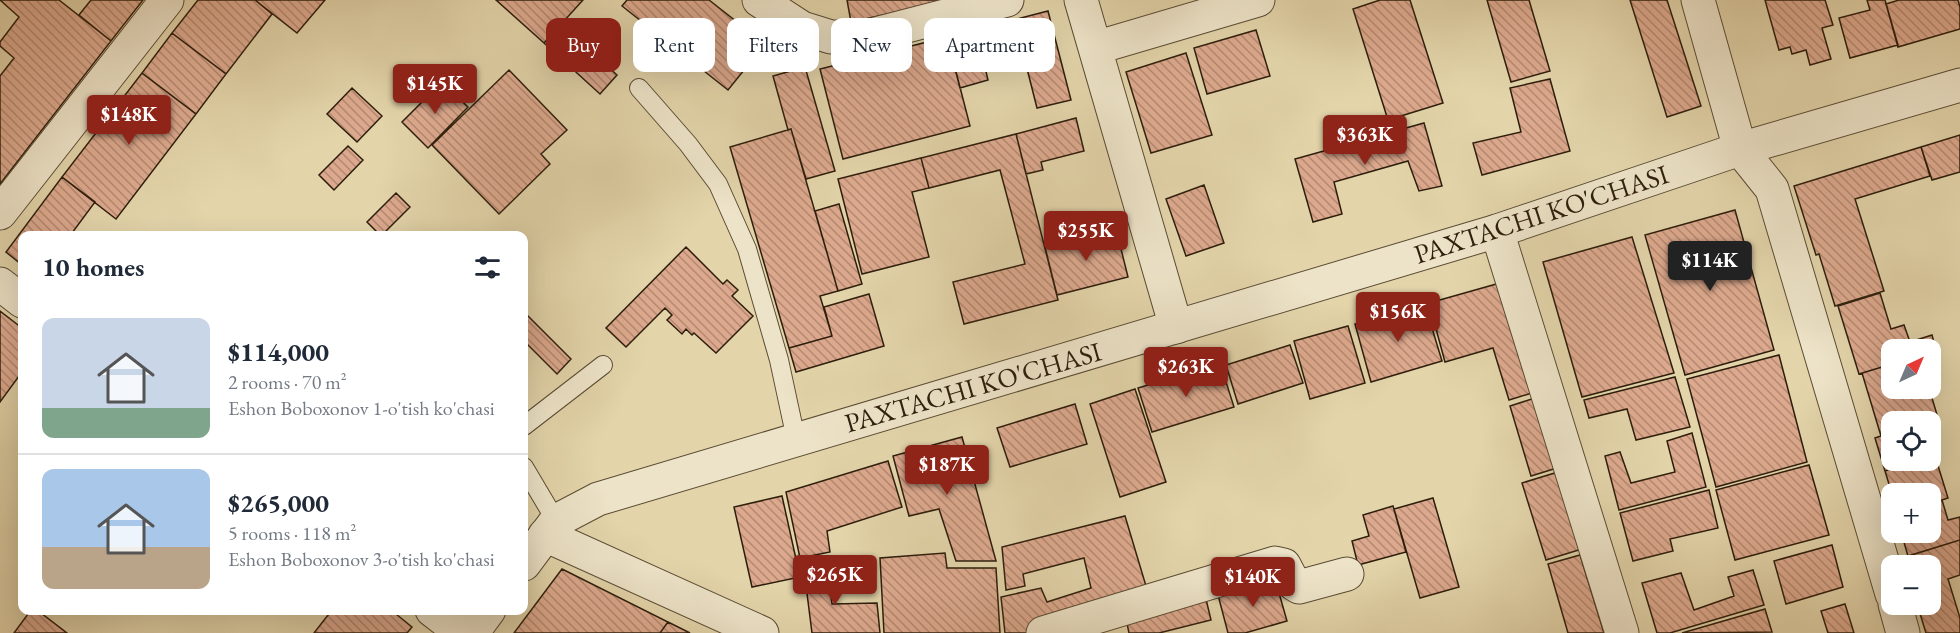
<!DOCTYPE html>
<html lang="en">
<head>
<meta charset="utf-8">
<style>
	body { margin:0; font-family:"EB Garamond",serif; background:#f6f6f7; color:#1f2937; height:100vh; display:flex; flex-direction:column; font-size:22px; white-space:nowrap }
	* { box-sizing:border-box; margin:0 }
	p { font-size:20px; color:#747a83 }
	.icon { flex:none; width:33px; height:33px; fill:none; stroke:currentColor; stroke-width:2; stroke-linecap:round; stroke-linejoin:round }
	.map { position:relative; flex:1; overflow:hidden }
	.side { position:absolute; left:18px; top:231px; width:510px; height:384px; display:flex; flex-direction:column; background:#fff; border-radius:12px; box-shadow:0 6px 24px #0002 }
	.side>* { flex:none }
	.guide { position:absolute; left:546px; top:18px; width:570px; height:54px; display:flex; gap:12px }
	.needle { width:39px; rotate:44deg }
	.fabs { position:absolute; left:1881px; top:339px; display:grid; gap:12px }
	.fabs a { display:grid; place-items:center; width:60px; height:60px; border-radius:12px; background:#fff; box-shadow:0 6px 24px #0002; font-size:30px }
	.price { position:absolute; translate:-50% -51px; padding:0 14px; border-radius:6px; background:#8f2418; color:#fff; font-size:20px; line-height:39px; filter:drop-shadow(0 2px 3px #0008) }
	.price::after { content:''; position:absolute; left:50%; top:36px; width:18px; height:14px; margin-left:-9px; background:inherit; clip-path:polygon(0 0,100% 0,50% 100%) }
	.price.current { background:#222; color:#fff }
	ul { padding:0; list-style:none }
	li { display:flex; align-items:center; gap:18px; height:150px; padding:0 24px }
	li+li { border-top:2px solid #e0e1e3 }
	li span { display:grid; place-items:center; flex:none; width:168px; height:120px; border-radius:12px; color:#555 }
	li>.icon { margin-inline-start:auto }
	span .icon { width:72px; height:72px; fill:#fffc; stroke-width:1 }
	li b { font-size:26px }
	h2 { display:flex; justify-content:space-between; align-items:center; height:72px; padding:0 24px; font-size:26px }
	.tag { padding:0 21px; border-radius:12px; background:#fff; box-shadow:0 6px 24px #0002; font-size:21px; line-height:54px }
	.tag.current { background:#8f2418; color:#fff }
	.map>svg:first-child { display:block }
</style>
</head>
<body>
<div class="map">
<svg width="1960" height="633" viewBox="0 0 1960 633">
	<defs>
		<pattern id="building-back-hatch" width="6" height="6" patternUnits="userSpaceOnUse" patternTransform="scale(1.5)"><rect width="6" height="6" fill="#dda98e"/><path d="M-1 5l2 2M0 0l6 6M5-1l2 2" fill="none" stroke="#b48972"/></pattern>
	</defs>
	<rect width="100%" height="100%" fill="#e3d4aa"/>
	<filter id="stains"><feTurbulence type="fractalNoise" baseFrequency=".00333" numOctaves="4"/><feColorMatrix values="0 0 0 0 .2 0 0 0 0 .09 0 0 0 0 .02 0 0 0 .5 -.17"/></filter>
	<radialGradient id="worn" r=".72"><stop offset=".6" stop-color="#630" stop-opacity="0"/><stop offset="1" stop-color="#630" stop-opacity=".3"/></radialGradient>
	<path fill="url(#building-back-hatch)" stroke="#2d1e0c" stroke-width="1.5" d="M0,0h59l52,41 -111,143v-108l14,-18 -14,-12v-4l19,-25z
		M91,0h52l-32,41 -32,-26z
		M198,0h57l17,14 -46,60 -54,-41z
		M255,0h70l-28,33z
		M496,0h87l-39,43z
		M627,0h82l56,44 -37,46 -106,-84z
		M847,0h105l-101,22z
		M1380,0h30l33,103 -55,17 -35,-111z
		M1487,0h42l21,71 -39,11z
		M1630,0h37l34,106 -34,11z
		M1765,0h60l8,25 -11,3 9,31 -21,6 -4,-15 -14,4 -2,-7 -11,3z
		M1867,0h18l13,45 -48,13 -11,-40 31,-8z
		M1899,0h59l2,7v22l-62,18 -12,-43z
		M1048,11l23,89 -34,8 -16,-63 -39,10 6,25 -28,8 -13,-51z
		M562,24l55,51 -17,19 -56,-51z
		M1256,30l14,46 -63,18 -13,-46z
		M172,33l54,41 -30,40 -54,-41z
		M947,37l23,89 -127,33 -23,-90z
		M1186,53l26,82 -61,18 -25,-81z
		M805,67l30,104 -29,8 -15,-50 -3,1 -15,-54z
		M509,70l58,60 -26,24 9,10 -51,50 -67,-69z
		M142,73l54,41 -80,105 -54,-42z
		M1550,79l20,72 -88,24 -9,-32 48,-11 -11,-44z
		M442,82l26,25 -40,41 -26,-26z
		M352,88l30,28 -25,26 -30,-28z
		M1076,118l8,33 -43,11 2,8 -17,4 -10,-40z
		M1424,123l18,63 -23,5 -11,-30 -74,21 8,32 -29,8 -18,-63z
		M791,129l47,162 -18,5 12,40 -43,12 -59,-201z
		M1016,134l42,166 -94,24 -11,-42 72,-18 -25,-94 -71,18 -8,-30z
		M1960,135v37l-28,8 -11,-33z
		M348,146l15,14 -29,30 -15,-15z
		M1921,147l9,29 -75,23 29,92 -49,15 -16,-52 -3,1 -22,-69z
		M921,158l8,30 -17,4 17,65 -67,17 -24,-95z
		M62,177l33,25 -23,31 4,3h-54v29l-16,-13z
		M1204,185l20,58 -38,13 -20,-57z
		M396,193l14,14 -29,29 -14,-14z
		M839,204l23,80 -24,7 -23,-80z
		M1735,210l39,140 -89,25 -40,-140z
		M1116,229l12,48 -71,18 -12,-48z
		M1632,237l42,136 -92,24 -39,-135z
		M686,247l37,37 4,-4 11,10 -6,6 21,20 -37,37 -22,-20 -2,2 -6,-6 -4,5 -15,-14 5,-5 -7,-7 -39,39 -20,-19z
		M1500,283l32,110 -23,7 -16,-52 -48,14 -16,-59z
		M1880,293l11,36 13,-4 6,17 22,-7 4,15 -6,2v-2h-38v14l-33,10 -21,-68z
		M869,294l15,52 -88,26 -7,-24 43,-12 -8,-29z
		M1425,305l17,56 -71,21 -16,-58z
		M0,311l22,17v44l-22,30z
		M524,312l47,47 -14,15 -33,-33z
		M1348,326l17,57 -55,16 -16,-58z
		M1290,345l13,38 -65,21 -12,-39z
		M1779,355l28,107 -91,25 -29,-108z
		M1220,363l14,44 -82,25 -14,-44z
		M1892,364v24h37l9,30 -11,4h-35v10l-11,4 -19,-63z
		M1675,377l15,50 -54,13 -9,-31 -38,9 -5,-18z
		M1135,389l31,93 -46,15 -30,-93z
		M1535,398l22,70 -26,8 -21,-70z
		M1075,404l12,40 -77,23 -13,-39z
		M1892,432v28h26l-33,11 -10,-33z
		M1692,433l14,54 -87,23 -14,-54 15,-4 11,31 44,-11 -8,-31z
		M962,437l34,124h-40l-17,-52 -30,7 -16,-60z
		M1935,456l13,42 -18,6v-10h-38l-7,-23 33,-11h12v-3z
		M888,461l14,46 -75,24 3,21 -30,6 -14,-66z
		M1809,465l20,70 -94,25 -19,-70z
		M1558,472l24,77 -36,11 -24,-77z
		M1709,490l9,38 -48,11 3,12 -40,10 -13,-48z
		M782,496l18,81 -48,10 -18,-80z
		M1433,498l26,89 -39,11 -26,-89z
		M1942,500l6,20 12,-3v23l-52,16 -7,-24h29v-28z
		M1393,506l13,46 -48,13 -6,-24 17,-5 -6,-21z
		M1125,516l24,80 -118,37h-26l-4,-36 40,-9 6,14 44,-14 -7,-30 -61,16 2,12 -19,4 -4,-43z
		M1960,540v35l-12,4 12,39v15h-34l-9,-29h13v-38h-25l-3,-8z
		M1832,545l11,42 -57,17 -12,-43z
		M945,553l2,15h49l4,65h-116l-4,-75z
		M1580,555l24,78h-36l-20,-69z
		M826,559l6,45 45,-1 3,30h-68l-9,-71z
		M562,569l106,53 -8,11h-146z
		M1753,570l11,35 -94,28h-13l-15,-50 39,-10 13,37 40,-14 -6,-19z
		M1275,579l12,42 -42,12h-17l-10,-38z
		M1205,595l6,25 -52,13h-30l-4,-19z
		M1845,604l9,29h-26l-7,-22z
		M1765,609l7,23 -90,1z
		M31,610h6l30,23h-53z
		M332,610h59l21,17 -5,6h-93z
		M668,622l22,11h-30z"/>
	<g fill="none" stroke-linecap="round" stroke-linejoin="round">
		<defs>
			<path id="service" d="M639,88l49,56 30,40 29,65 32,111 17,79
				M524,426l79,-61
				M524,467l32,54"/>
			<path id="minor" d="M759,0l43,28 29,9h33l143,-37
				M1081,0l95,327
				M1698,0l42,149 32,40 120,405
				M1095,48l163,-48
				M0,213l167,-213
				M1497,231l125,402
				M0,284l22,17
				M545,535l217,98
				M1895,604l8,29
				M432,610l30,23
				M1043,633l232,-70 9,2 10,19 5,3 48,-13"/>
			<path id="tertiary" d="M524,564l32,-43 42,-22 899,-268 243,-82 220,-64
				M472,633l17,-23"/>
		</defs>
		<use href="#service" stroke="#5a4c34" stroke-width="20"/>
		<use href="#minor" stroke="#5a4c34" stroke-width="35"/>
		<use href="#tertiary" stroke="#5a4c34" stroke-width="35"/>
		<use href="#service" stroke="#ede3c8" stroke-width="18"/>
		<use href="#minor" stroke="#ede3c8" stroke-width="33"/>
		<use href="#tertiary" stroke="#ede3c8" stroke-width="33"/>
	</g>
	<g text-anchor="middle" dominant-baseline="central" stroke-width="4.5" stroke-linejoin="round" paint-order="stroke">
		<g font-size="27" fill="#2d1e0c" stroke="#ede3c8">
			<text transform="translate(1541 214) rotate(-18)">PAXTACHI KO'CHASI</text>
			<text transform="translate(973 387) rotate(-16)">PAXTACHI KO'CHASI</text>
		</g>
	</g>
	<rect width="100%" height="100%" filter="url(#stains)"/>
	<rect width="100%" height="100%" fill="url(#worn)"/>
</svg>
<div class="fabs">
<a><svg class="needle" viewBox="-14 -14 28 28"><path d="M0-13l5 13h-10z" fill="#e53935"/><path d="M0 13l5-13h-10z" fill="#747a83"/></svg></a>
<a><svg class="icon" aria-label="locate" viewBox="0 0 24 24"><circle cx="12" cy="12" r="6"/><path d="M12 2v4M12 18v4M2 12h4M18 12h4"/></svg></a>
<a>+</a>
<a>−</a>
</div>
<b class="price" style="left:435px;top:115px">$145K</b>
<b class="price" style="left:129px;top:146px">$148K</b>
<b class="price" style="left:1365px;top:166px">$363K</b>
<b class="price" style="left:1086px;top:262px">$255K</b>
<b class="price current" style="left:1710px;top:292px">$114K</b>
<b class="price" style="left:1398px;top:343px">$156K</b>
<b class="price" style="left:1186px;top:398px">$263K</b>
<b class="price" style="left:947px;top:496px">$187K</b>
<b class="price" style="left:835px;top:606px">$265K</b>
<b class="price" style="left:1253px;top:608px">$140K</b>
<div class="guide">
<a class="tag current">Buy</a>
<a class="tag">Rent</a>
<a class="tag">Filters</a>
<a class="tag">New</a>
<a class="tag">Apartment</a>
</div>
<section class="side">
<h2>10 homes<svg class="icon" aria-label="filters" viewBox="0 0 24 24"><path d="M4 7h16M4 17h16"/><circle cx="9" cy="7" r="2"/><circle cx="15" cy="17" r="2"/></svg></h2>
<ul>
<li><span style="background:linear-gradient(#c9d6e8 75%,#7fa58c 0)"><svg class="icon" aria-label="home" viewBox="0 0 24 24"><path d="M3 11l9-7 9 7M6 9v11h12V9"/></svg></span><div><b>$114,000</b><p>2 rooms · 70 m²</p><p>Eshon Boboxonov 1-o'tish ko'chasi</p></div></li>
<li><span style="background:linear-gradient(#a9c7e8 65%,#b9a48a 0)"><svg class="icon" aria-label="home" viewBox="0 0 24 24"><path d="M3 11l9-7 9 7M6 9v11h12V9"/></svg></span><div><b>$265,000</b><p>5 rooms · 118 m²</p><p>Eshon Boboxonov 3-o'tish ko'chasi</p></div></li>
</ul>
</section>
</div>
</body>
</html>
